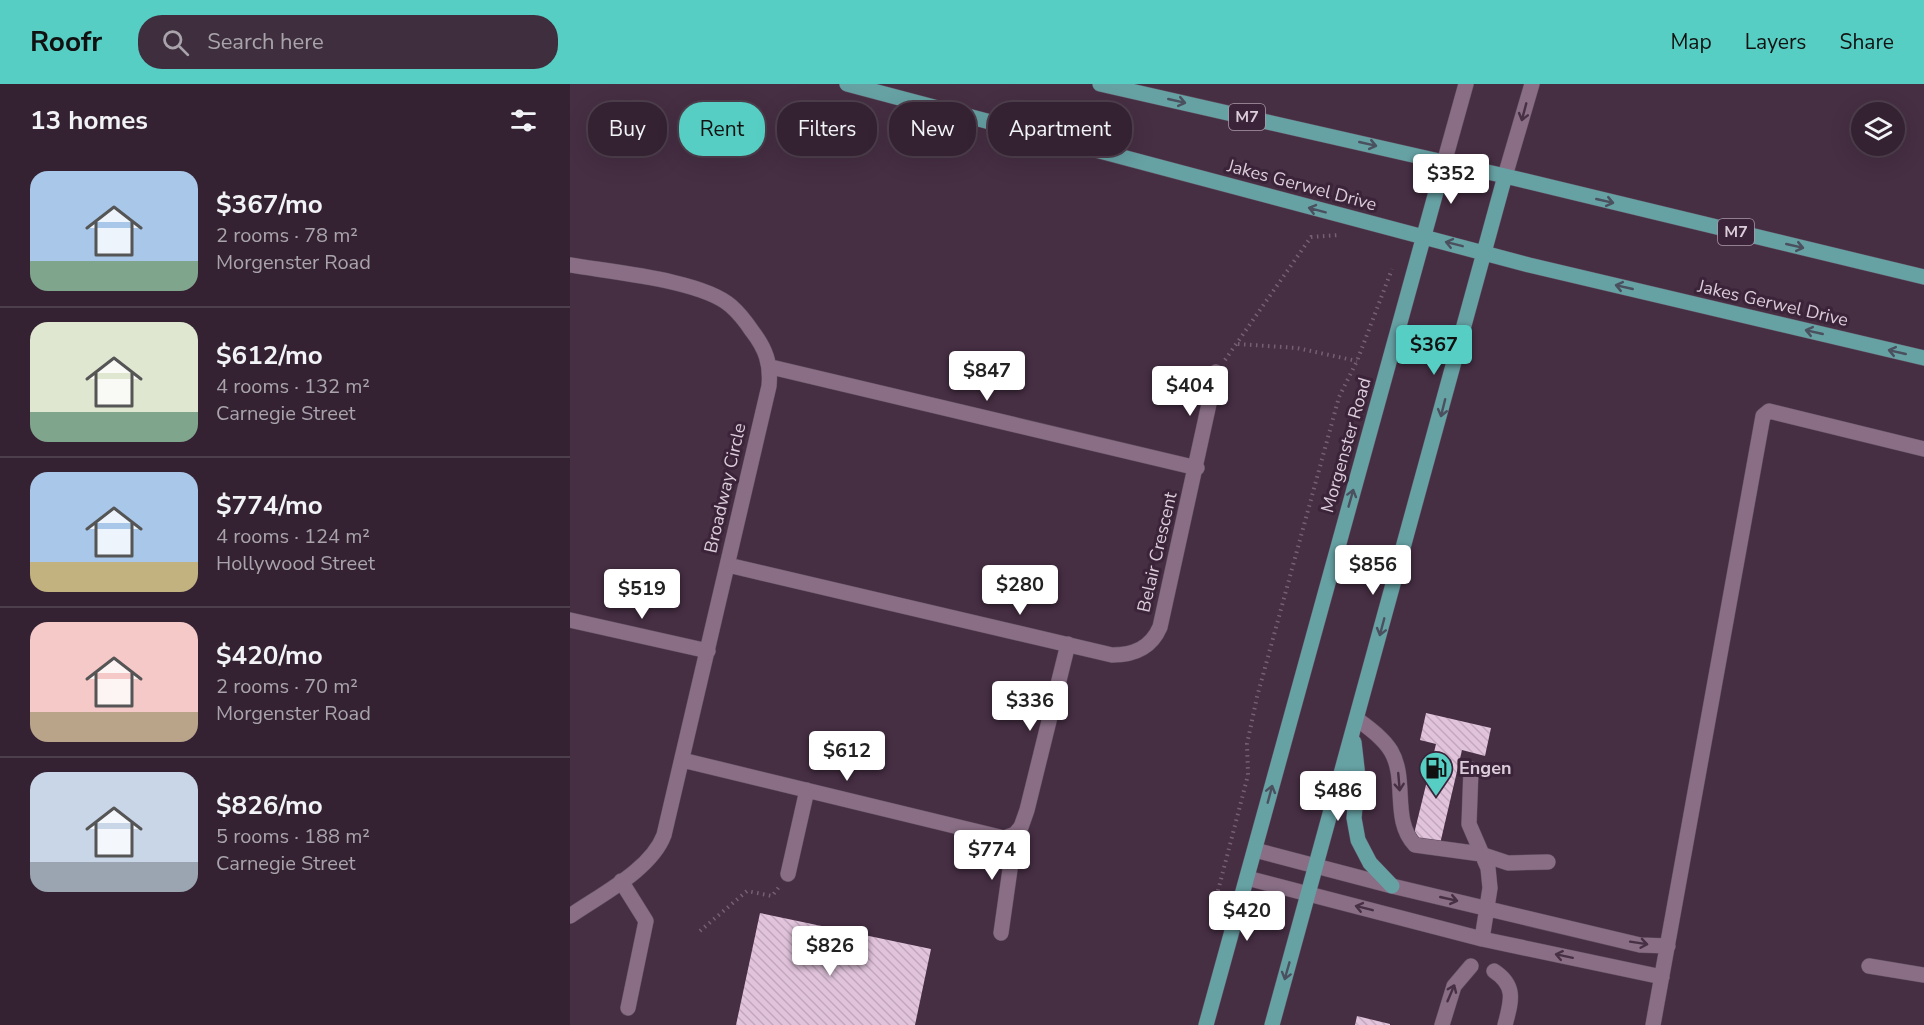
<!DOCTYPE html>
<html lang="en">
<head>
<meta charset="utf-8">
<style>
	body { margin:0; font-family:"Nunito Sans",sans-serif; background:#3f2f3e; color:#f1f3f6; height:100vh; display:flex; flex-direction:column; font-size:22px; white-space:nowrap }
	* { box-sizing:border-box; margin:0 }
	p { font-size:20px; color:#a9a4ac }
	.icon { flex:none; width:33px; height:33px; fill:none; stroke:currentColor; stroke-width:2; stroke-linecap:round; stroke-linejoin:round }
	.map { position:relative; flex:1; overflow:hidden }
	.side { display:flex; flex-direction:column; background:#342232; width:570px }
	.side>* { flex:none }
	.hud { position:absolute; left:18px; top:18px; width:570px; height:54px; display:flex; gap:12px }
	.fabs { position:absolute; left:1281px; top:18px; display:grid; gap:12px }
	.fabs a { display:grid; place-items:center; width:54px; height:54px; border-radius:50%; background:#342232; box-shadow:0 6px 24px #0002,0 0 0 2px #4e3f4d; font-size:30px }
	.price { position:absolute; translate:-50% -51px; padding:0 14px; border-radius:6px; background:#fff; color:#222; font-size:20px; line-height:39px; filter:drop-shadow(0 2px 3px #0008) }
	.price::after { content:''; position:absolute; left:50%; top:36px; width:18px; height:14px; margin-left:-9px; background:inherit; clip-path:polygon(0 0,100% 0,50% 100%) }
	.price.current { background:#56cec3; color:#111 }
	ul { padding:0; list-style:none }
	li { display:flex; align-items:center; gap:18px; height:150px; padding:0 30px }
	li+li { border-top:2px solid #4e3f4d }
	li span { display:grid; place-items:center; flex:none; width:168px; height:120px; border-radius:18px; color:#555 }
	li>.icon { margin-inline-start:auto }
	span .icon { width:72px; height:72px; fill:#fffc; stroke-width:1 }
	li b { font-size:26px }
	h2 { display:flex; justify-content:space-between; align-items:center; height:72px; padding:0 30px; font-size:26px }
	.chip { padding:0 21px; border-radius:24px; background:#342232; box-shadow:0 6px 24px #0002,0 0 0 2px #4e3f4d; font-size:21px; line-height:54px }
	.chip.current { background:#56cec3; color:#111 }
	header { display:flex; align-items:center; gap:36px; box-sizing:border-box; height:84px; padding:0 30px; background:#56cec3; color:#111 }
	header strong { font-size:28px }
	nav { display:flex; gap:33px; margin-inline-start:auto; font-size:21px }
	.search { width:420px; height:54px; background:#3f2f3e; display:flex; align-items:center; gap:15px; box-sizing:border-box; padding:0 21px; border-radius:24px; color:#a9a4ac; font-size:22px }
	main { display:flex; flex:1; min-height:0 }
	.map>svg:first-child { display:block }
</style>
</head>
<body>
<header>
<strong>Roofr</strong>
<div class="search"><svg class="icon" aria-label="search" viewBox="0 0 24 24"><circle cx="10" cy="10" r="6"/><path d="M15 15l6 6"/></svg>Search here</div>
<nav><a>Map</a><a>Layers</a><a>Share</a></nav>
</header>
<main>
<section class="side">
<h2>13 homes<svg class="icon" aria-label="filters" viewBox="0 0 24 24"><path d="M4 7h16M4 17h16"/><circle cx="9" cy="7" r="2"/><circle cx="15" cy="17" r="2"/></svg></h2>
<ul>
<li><span style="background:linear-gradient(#a9c7e8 75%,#7fa58c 0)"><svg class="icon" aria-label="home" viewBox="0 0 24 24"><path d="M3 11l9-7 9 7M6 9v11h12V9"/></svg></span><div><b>$367/mo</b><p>2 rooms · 78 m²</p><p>Morgenster Road</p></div></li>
<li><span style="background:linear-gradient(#dfe7d0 75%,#7fa58c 0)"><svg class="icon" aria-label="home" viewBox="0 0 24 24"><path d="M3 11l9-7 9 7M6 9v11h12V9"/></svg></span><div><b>$612/mo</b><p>4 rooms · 132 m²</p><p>Carnegie Street</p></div></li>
<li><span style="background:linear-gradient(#a9c7e8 75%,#c2b280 0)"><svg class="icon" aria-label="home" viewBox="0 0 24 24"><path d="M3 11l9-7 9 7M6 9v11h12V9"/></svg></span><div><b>$774/mo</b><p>4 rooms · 124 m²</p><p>Hollywood Street</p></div></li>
<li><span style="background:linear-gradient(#f6c9c9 75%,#b9a48a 0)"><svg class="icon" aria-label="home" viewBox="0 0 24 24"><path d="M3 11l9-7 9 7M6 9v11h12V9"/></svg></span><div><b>$420/mo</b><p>2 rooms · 70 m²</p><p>Morgenster Road</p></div></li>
<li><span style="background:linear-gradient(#c9d6e8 75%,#9aa5b1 0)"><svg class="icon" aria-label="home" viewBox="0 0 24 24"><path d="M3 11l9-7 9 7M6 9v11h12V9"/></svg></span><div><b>$826/mo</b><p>5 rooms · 188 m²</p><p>Carnegie Street</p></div></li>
</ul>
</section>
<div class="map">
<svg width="1354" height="941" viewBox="0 0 1354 941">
	<defs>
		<pattern id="building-back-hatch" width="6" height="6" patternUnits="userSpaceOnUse" patternTransform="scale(1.5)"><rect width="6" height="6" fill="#e1c3dc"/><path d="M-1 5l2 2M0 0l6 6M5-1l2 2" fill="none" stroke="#c1a8bd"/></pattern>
	</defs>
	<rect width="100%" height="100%" fill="#462e43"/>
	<path fill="url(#building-back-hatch)" d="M856,629l65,15 -6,28 -23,-6 -22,94 -27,-6 23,-94 -16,-4z
		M190,829l171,36 -16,76h-179z
		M787,932l33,8v1h-35z"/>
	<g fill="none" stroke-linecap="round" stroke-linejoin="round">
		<defs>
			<path id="minor" d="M874,79l22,-79
				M935,92l27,-92
				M0,181c40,7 132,15 161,41 8,7 15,16 21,25 14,18 19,33 17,55l-105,449c-13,35 -64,60 -94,81
				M201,283l426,101
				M158,481l384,90c22,0 39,-7 48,-28l56,-255
				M0,536l138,31
				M787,635c12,9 26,19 34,32 17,29 0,69 24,94l66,9 27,9 40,-1
				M112,676l322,78 11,-4
				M901,685l-2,55 19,44 2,20 -8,51
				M685,766l137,36 248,59 28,1
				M218,790l19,-84
				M677,794l235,61 180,38
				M51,797l25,40 -18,87
				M431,849l14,-99 6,-7 6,-17 41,-166
				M1299,882l55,9
				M924,887c23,15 17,31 11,54
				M872,941l12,-39 17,-20
				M1083,941l110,-609 6,-5 155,38"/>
			<path id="major" d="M277,0l682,181 395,93
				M530,0l405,92 419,101
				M784,658l4,35 -4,41 4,22 12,23 22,23
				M636,941l238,-862
				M702,941l233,-849"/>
		</defs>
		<use href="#minor" stroke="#604d5e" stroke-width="16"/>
		<use href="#major" stroke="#604d5e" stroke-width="16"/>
		<path stroke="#766073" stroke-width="4" stroke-dasharray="1.5 4.5" stroke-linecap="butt" d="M668,260l59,4 60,13
			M655,276l86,-123 28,-2
			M642,830l36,-139 -1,-31 10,-47 82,-300 18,-36 35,-92
			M130,847l47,-40 25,5 7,-9"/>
		<use href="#minor" stroke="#896e85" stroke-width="15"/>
		<use href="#major" stroke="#66a1a4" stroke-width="15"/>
	</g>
	<defs><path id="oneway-shaft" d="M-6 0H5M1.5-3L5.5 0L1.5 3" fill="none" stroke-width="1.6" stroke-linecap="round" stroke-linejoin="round" transform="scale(1.5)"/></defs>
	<g stroke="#4a505e">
		<use href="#oneway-shaft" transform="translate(607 17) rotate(13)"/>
		<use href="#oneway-shaft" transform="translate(798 60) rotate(13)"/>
		<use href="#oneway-shaft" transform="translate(1035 117) rotate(13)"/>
		<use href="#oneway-shaft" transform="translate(747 126) rotate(-165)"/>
		<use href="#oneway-shaft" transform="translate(884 160) rotate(-166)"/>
		<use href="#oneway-shaft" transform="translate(1225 162) rotate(13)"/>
		<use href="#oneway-shaft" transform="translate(1054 203) rotate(-167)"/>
		<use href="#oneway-shaft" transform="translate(1244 248) rotate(-167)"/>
		<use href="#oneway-shaft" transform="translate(1327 268) rotate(-167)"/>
		<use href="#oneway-shaft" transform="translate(873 324) rotate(104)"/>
		<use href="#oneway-shaft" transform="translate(781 414) rotate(-74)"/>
		<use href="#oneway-shaft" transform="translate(812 543) rotate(105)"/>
		<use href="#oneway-shaft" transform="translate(700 710) rotate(-75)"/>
		<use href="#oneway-shaft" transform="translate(717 887) rotate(106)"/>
	</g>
	<g stroke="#472f44">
		<use href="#oneway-shaft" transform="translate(954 28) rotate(105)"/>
		<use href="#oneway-shaft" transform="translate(829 698) rotate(85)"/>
		<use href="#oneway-shaft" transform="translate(879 815) rotate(13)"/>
		<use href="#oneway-shaft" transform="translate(794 824) rotate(-166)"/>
		<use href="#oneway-shaft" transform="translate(1069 859) rotate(9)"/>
		<use href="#oneway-shaft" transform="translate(994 872) rotate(-168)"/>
		<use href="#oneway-shaft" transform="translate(881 909) rotate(-67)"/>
	</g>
	<defs>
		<symbol id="fuel-pin" viewBox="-11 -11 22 30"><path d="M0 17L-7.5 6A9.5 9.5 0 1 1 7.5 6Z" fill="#56cec3" stroke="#3b2439"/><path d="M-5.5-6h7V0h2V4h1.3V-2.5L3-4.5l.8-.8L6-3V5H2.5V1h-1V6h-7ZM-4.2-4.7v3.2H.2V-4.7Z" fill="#111"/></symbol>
	</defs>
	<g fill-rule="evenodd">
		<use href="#fuel-pin" x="847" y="665" width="38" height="52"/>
	</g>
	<g text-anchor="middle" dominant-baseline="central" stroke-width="6" stroke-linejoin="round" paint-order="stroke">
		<g fill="#3b2439" stroke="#ab9aa9" stroke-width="1.5">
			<rect x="659" y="20" width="36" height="26" rx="4.5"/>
			<rect x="1148" y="135" width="36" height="26" rx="4.5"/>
		</g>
		<g font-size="16" font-weight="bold" fill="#dbccd9">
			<text x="677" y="33">M7</text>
			<text x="1166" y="148">M7</text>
		</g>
		<g font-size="18" fill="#dbccd9" stroke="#3b2439">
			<text transform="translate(732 101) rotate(15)">Jakes Gerwel Drive</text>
			<text transform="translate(1203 219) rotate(13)">Jakes Gerwel Drive</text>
			<text transform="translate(776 361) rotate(-74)">Morgenster Road</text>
			<text transform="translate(155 404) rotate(-77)">Broadway Circle</text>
			<text transform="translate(587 468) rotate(-77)">Belair Crescent</text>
		</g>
		<g font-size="18" font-weight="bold" fill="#dbccd9" stroke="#3b2439" text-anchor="start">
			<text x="889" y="684">Engen</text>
		</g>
	</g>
</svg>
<div class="fabs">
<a><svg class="icon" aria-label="layers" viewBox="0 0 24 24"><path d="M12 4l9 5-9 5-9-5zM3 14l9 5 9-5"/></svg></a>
</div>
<b class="price" style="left:881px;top:121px">$352</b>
<b class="price current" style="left:864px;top:292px">$367</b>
<b class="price" style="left:417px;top:318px">$847</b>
<b class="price" style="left:620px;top:333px">$404</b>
<b class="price" style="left:803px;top:512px">$856</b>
<b class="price" style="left:450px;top:532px">$280</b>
<b class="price" style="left:72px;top:536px">$519</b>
<b class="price" style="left:460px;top:648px">$336</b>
<b class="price" style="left:277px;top:698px">$612</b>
<b class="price" style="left:768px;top:738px">$486</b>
<b class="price" style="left:422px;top:797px">$774</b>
<b class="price" style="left:677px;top:858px">$420</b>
<b class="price" style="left:260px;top:893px">$826</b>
<div class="hud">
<a class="chip">Buy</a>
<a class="chip current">Rent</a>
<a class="chip">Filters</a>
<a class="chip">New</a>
<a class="chip">Apartment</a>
</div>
</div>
</main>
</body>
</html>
